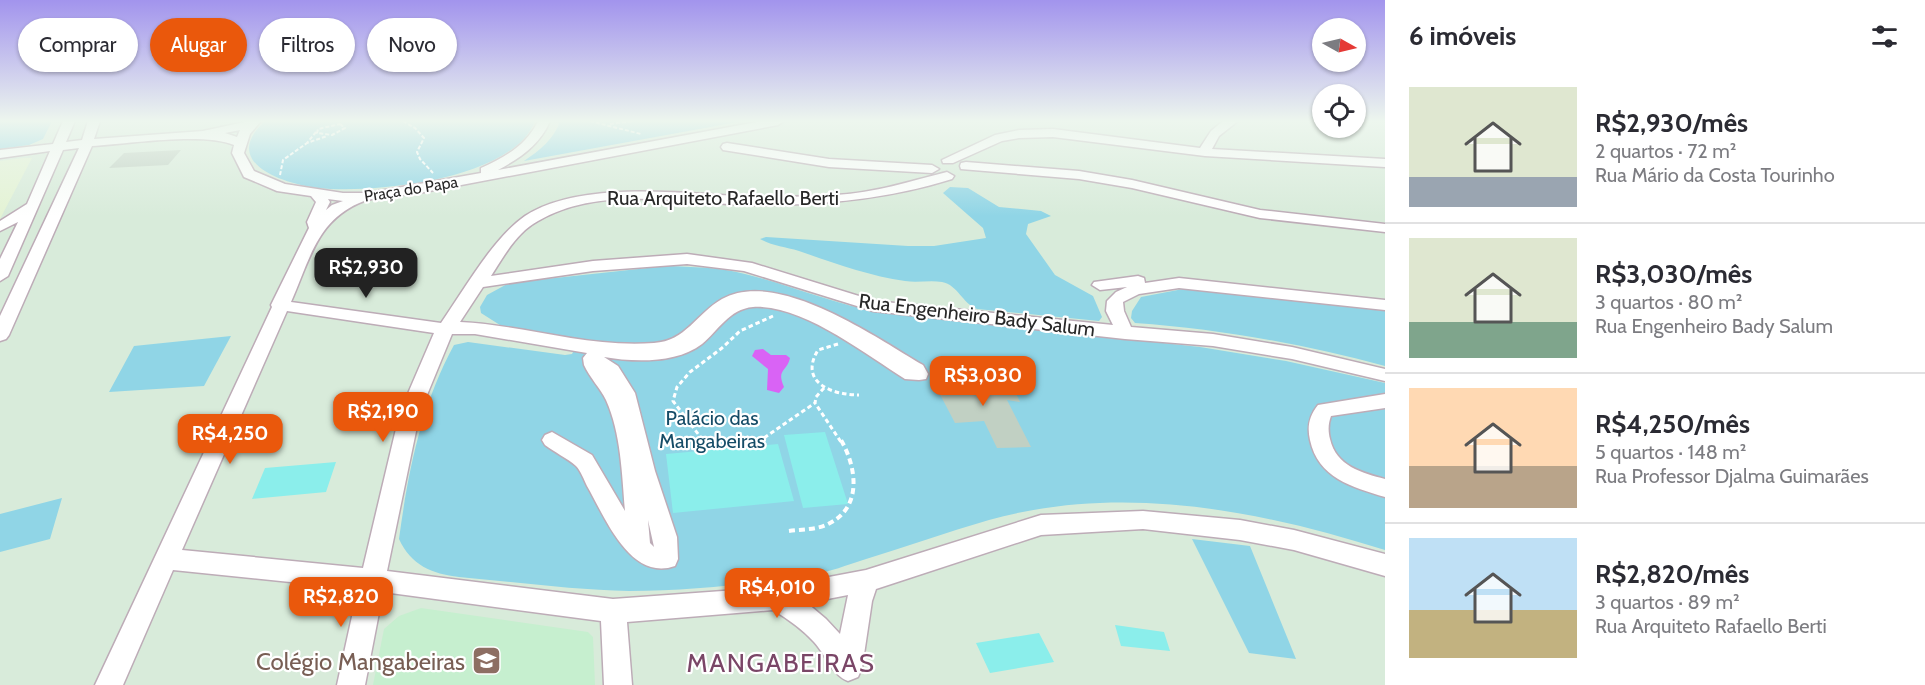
<!DOCTYPE html>
<html lang="pt">
<head>
<meta charset="utf-8">
<style>
	body { margin:0; font-family:Cabin,sans-serif; background:#f2f2f3; color:#2b2b33; height:100vh; display:flex; flex-direction:column; font-size:22px; white-space:nowrap }
	* { box-sizing:border-box; margin:0 }
	p { font-size:20px; color:#7c7c81 }
	.icon { flex:none; width:33px; height:33px; fill:none; stroke:currentColor; stroke-width:2; stroke-linecap:round; stroke-linejoin:round }
	.map { position:relative; flex:1; overflow:hidden }
	.drawer { display:flex; flex-direction:column; background:#fff; width:540px }
	.drawer>* { flex:none }
	.top-card { position:absolute; left:18px; top:18px; width:570px; height:54px; display:flex; gap:12px }
	.needle { width:39px; rotate:98deg }
	.tools { position:absolute; left:1312px; top:18px; display:grid; gap:12px }
	.tools a { display:grid; place-items:center; width:54px; height:54px; border-radius:50%; background:#fff; box-shadow:0 2px 4px #0004; font-size:30px }
	.price { position:absolute; translate:-50% -51px; padding:0 14px; border-radius:12px; background:#ea580c; color:#fff; font-size:20px; line-height:39px; filter:drop-shadow(0 2px 3px #0008) }
	.price::after { content:''; position:absolute; left:50%; top:36px; width:18px; height:14px; margin-left:-9px; background:inherit; clip-path:polygon(0 0,100% 0,50% 100%) }
	.price.selected { background:#222; color:#fff }
	ul { padding:0; list-style:none }
	li { display:flex; align-items:center; gap:18px; height:150px; padding:0 24px }
	li+li { border-top:2px solid #e1e1e2 }
	li span { display:grid; place-items:center; flex:none; width:168px; height:120px; border-radius:0px; color:#555 }
	li>.icon { margin-inline-start:auto }
	span .icon { width:72px; height:72px; fill:#fffc; stroke-width:1 }
	li b { font-size:26px }
	h2 { display:flex; justify-content:space-between; align-items:center; height:72px; padding:0 24px; font-size:26px }
	.chip { padding:0 21px; border-radius:27px; background:#fff; box-shadow:0 2px 4px #0004; font-size:21px; line-height:54px }
	.chip.selected { background:#ea580c; color:#fff }
	main { display:flex; flex:1; min-height:0 }
	.map>svg:first-child { display:block }
</style>
</head>
<body>
<main>
<div class="map">
<svg width="1385" height="685" viewBox="0 0 1385 685">
	<rect width="100%" height="100%" fill="#d8ebda"/>
	<path fill="#c6efcf" d="M421,608l167,24 5,5 2,48h-222l11,-56 15,-13z"/>
	<path fill="#e4f3d4" d="M23,158h9l-32,61v-58z"/>
	<path fill="#90d5e6" d="M0,121h52l-9,18 -14,6 -29,4z
		M265,121h270c-22,59 -163,73 -217,67 -34,-4 -99,-25 -53,-67z
		M560,121h183l-219,40c15,-10 31,-23 36,-40z
		M950,187l18,1 31,19 42,4 10,5 -23,8 -2,10 29,41 38,21 9,21 -3,4 -122,-12c-15,-6 -19,-24 -35,-27 -12,-2 -25,1 -37,-1 -36,-5 -71,-18 -106,-30 -14,-4 -27,-5 -39,-12l6,-2 142,9h26l52,-8 -3,-10 -40,-35z
		M666,266c26,1 54,1 79,8 46,11 88,30 135,38l320,35 86,14 99,22v167c-127,-40 -264,-67 -396,-30 -42,12 -84,27 -126,40 -16,5 -33,12 -50,14 -61,10 -122,17 -184,17 -56,-1 -114,-9 -170,-14 -27,-3 -48,-12 -60,-38 9,-66 22,-134 55,-194l14,-3 97,13 7,-1 6,-12 -75,-15 -22,-14 -1,-6 7,-12 22,-12z
		M1183,289l202,22v55c-82,-22 -165,-37 -250,-43l-4,-5 1,-7 9,-14z
		M231,336l-27,50 -95,6 25,-46z
		M62,498l-12,41 -50,13v-38z
		M1192,539l58,7 46,113 -47,-6z"/>
	<path fill="#8beeeb" d="M825,432l23,72 -45,4 -19,-73z
		M778,444l16,57 -121,12 -7,-59z
		M336,462l-10,30 -74,7 13,-31z
		M1115,625l49,7 6,19 -49,-5z
		M1039,633l15,29 -64,11 -14,-30z"/>
	<path fill="#d963f5" d="M763,349l8,6h15l4,3c-3,14 -14,11 -6,29l-5,6 -12,-3 1,-21 -16,-13 3,-6z"/>
	<path fill="#c1d0c3" d="M181,150l-13,15 -59,3 15,-15z
		M966,370l10,19 34,-9 10,22 -13,-2 24,47 -34,1 -13,-27 -29,2 -22,-42 8,-9z"/>
	<g fill="none" stroke-linecap="round" stroke-linejoin="round">
		<defs>
			<path id="minor" d="M63,121h12l-9,21 16,-2 6,-19h12l-6,18 109,-8 46,-10h12l-11,13 -6,19 10,18 31,13 58,9h25l113,-20v-5c24,-11 46,-23 57,-47h12c-10,24 -30,37 -52,49l264,-49h22l-6,4 -359,68c-14,2 -43,4 -55,8 -47,18 -54,58 -73,101l150,21c23,-33 52,-85 84,-107 56,-37 164,-22 229,-19 27,1 55,-1 82,-2 38,-2 75,-14 111,-23l7,4 -2,3c-64,20 -128,26 -194,26 -71,0 -155,-22 -220,16 -22,12 -34,35 -47,55l102,-15 94,-7 65,9 123,38 238,24 -7,-14 1,-10 9,-9 11,-5 -27,3 -8,-5 2,-3 44,-6 6,2 1,5 34,-5 206,22v10l-206,-22 -40,6 -16,8 1,9 7,16 82,7 79,13 93,22v12l-93,-22 -79,-13 -88,-7 -252,-28 -129,-40 -57,-7 -94,7 -110,16 -23,35c65,3 127,26 194,21 32,-2 42,-29 68,-44 55,-31 153,38 201,66l5,9 -2,5 -7,1 -14,-1c-40,-25 -103,-75 -152,-72 -24,2 -35,24 -51,37 -26,20 -69,18 -98,13l14,9 17,27 20,78 22,66 1,22 -3,7c-45,16 -70,-49 -88,-80 -3,-6 -6,-15 -11,-20 -9,-8 -22,-14 -31,-21l-3,-5 3,-5 7,-3 40,23 33,56c-3,-36 -4,-78 -19,-111 -6,-12 -16,-22 -22,-35l-1,-7 4,-5 -112,-19h-23l-32,78 -33,159 226,28 163,-12 90,-17 175,-55 102,-4 97,9 54,10 91,24v22l-91,-26 -54,-10 -97,-11 -102,6 -165,54 -4,12 -10,67 -4,9 -10,4c-16,-6 -22,-26 -34,-39 -12,-13 -26,-23 -41,-32l-146,12 5,63h-28l-3,-64 -218,-29 -18,93h-28l21,-96 -185,-19 -50,115h-28l177,-378 -1,-2 38,-77 -2,-6 9,-20 -5,-6 -34,-5 -33,-14 -12,-24 2,-8c-31,-13 -106,-1 -142,1l-83,189 -3,4 -6,2v-25l79,-168 -16,2 -55,126 -8,5v-22l18,-37 -18,9v-10l27,-17 23,-53 -50,7v-8l53,-6zM240,130l-3,7 -12,-4zM328,199l15,2 -11,4 -6,5 4,-8zM287,311l147,22 -34,79 -37,156 -181,-18zM648,520l6,27 -4,-4zM848,595l-8,39 -14,-15 -19,-16z
				M1223,121h15l-19,15 -7,13 173,10v8l-180,-11 -152,-19 -34,1 -17,3 -49,22h-10l-1,-3 53,-25 24,-5 34,-1 147,19 11,-17z
				M727,143l102,16 103,6 7,4 -7,4 -103,-6 -106,-17 -2,-3 2,-3z
				M966,162l113,9 53,9 128,30 125,14v8l-125,-14 -128,-30 -53,-9 -118,-10 -1,-3 1,-3z
				M1385,394v14l-54,8c-3,8 -3,15 -1,23 6,27 32,34 55,40v18c-33,-10 -67,-19 -75,-57 -3,-13 -1,-24 8,-35z"/>
		</defs>
		<use href="#minor" stroke="#bdacb7" stroke-width="3"/>
		<path stroke="#fff" stroke-width="2" stroke-dasharray="4 2" stroke-linecap="butt" d="M403,121l12,7 9,10 -7,14 3,7 13,14
			M590,121l51,13
			M340,124l5,4 -13,7 -15,-2 1,-4z
			M610,124l24,-3
			M316,132l-9,11 20,-7
			M280,175l3,-15 24,-17"/>
		<path stroke="#fff" stroke-width="3" stroke-dasharray="4.5 3" stroke-linecap="butt" d="M838,344l-20,6c-20,33 15,45 41,45
			M824,388l-8,9 -1,6 26,39
			M710,442l-8,-3 -29,-38 4,-14 13,-15 32,-24 18,-17 33,-15
			M758,442l57,-39"/>
		<path stroke="#fff" stroke-width="4" stroke-dasharray="6 4" stroke-linecap="butt" d="M705,440l17,6 34,-3 4,-3
			M789,531c14,-2 29,-1 41,-8 33,-17 26,-57 11,-83"/>
		<use href="#minor" fill="#fff" fill-rule="evenodd"/>
	</g>
	<linearGradient id="sky" x2="0" y2="1"><stop stop-color="#a294ed"/><stop offset="0.56" stop-color="#edf6ee"/><stop offset="1" stop-color="#edf6ee" stop-opacity="0"/></linearGradient>
	<rect width="1385" height="216" fill="url(#sky)"/>
	<defs>
		<symbol id="school-square" viewBox="-11 -11 22 22"><rect x="-9" y="-9" width="18" height="18" rx="4" fill="#8d6e63" stroke="#fff"/><path d="M0-5L7-2L0 1L-7-2ZM-4 1L0 2.5L4 1V4Q0 6-4 4Z" fill="#fff"/></symbol>
	</defs>
	<g fill-rule="evenodd">
		<use href="#school-square" x="470" y="644" width="33" height="33"/>
	</g>
	<g text-anchor="middle" dominant-baseline="central" stroke-width="4.5" stroke-linejoin="round" paint-order="stroke">
		<g font-size="16" fill="#282828" stroke="#fff">
			<text transform="translate(411 189) rotate(-9)">Praça do Papa</text>
		</g>
		<g font-size="20" fill="#282828" stroke="#fff">
			<text x="723" y="198">Rua Arquiteto Rafaello Berti</text>
			<text transform="translate(977 315) rotate(7)">Rua Engenheiro Bady Salum</text>
		</g>
		<g font-size="20" fill="#154c67" stroke="#fff">
			<text x="712" y="418">Palácio das<tspan x="712" dy="23">Mangabeiras</tspan></text>
		</g>
		<g font-size="24" fill="#785e54" stroke="#fff" text-anchor="end">
			<text x="465" y="661">Colégio Mangabeiras</text>
		</g>
		<g font-size="26" letter-spacing="1.5" fill="#7a4667" stroke="#fff">
			<text x="781" y="663">MANGABEIRAS</text>
		</g>
	</g>
</svg>
<div class="tools">
<a><svg class="needle" viewBox="-14 -14 28 28"><path d="M0-13l5 13h-10z" fill="#e53935"/><path d="M0 13l5-13h-10z" fill="#7c7c81"/></svg></a>
<a><svg class="icon" aria-label="locate" viewBox="0 0 24 24"><circle cx="12" cy="12" r="6"/><path d="M12 2v4M12 18v4M2 12h4M18 12h4"/></svg></a>
</div>
<b class="price selected" style="left:366px;top:299px">R$2,930</b>
<b class="price" style="left:983px;top:407px">R$3,030</b>
<b class="price" style="left:383px;top:443px">R$2,190</b>
<b class="price" style="left:230px;top:465px">R$4,250</b>
<b class="price" style="left:777px;top:619px">R$4,010</b>
<b class="price" style="left:341px;top:628px">R$2,820</b>
<div class="top-card">
<a class="chip">Comprar</a>
<a class="chip selected">Alugar</a>
<a class="chip">Filtros</a>
<a class="chip">Novo</a>
</div>
</div>
<section class="drawer">
<h2>6 imóveis<svg class="icon" aria-label="filters" viewBox="0 0 24 24"><path d="M4 7h16M4 17h16"/><circle cx="9" cy="7" r="2"/><circle cx="15" cy="17" r="2"/></svg></h2>
<ul>
<li><span style="background:linear-gradient(#dfe7d0 75%,#9aa5b1 0)"><svg class="icon" aria-label="home" viewBox="0 0 24 24"><path d="M3 11l9-7 9 7M6 9v11h12V9"/></svg></span><div><b>R$2,930/mês</b><p>2 quartos · 72 m²</p><p>Rua Mário da Costa Tourinho</p></div></li>
<li><span style="background:linear-gradient(#dfe7d0 70%,#7fa58c 0)"><svg class="icon" aria-label="home" viewBox="0 0 24 24"><path d="M3 11l9-7 9 7M6 9v11h12V9"/></svg></span><div><b>R$3,030/mês</b><p>3 quartos · 80 m²</p><p>Rua Engenheiro Bady Salum</p></div></li>
<li><span style="background:linear-gradient(#ffd9b3 65%,#b9a48a 0)"><svg class="icon" aria-label="home" viewBox="0 0 24 24"><path d="M3 11l9-7 9 7M6 9v11h12V9"/></svg></span><div><b>R$4,250/mês</b><p>5 quartos · 148 m²</p><p>Rua Professor Djalma Guimarães</p></div></li>
<li><span style="background:linear-gradient(#bfe0f5 60%,#c2b280 0)"><svg class="icon" aria-label="home" viewBox="0 0 24 24"><path d="M3 11l9-7 9 7M6 9v11h12V9"/></svg></span><div><b>R$2,820/mês</b><p>3 quartos · 89 m²</p><p>Rua Arquiteto Rafaello Berti</p></div></li>
</ul>
</section>
</main>
</body>
</html>
